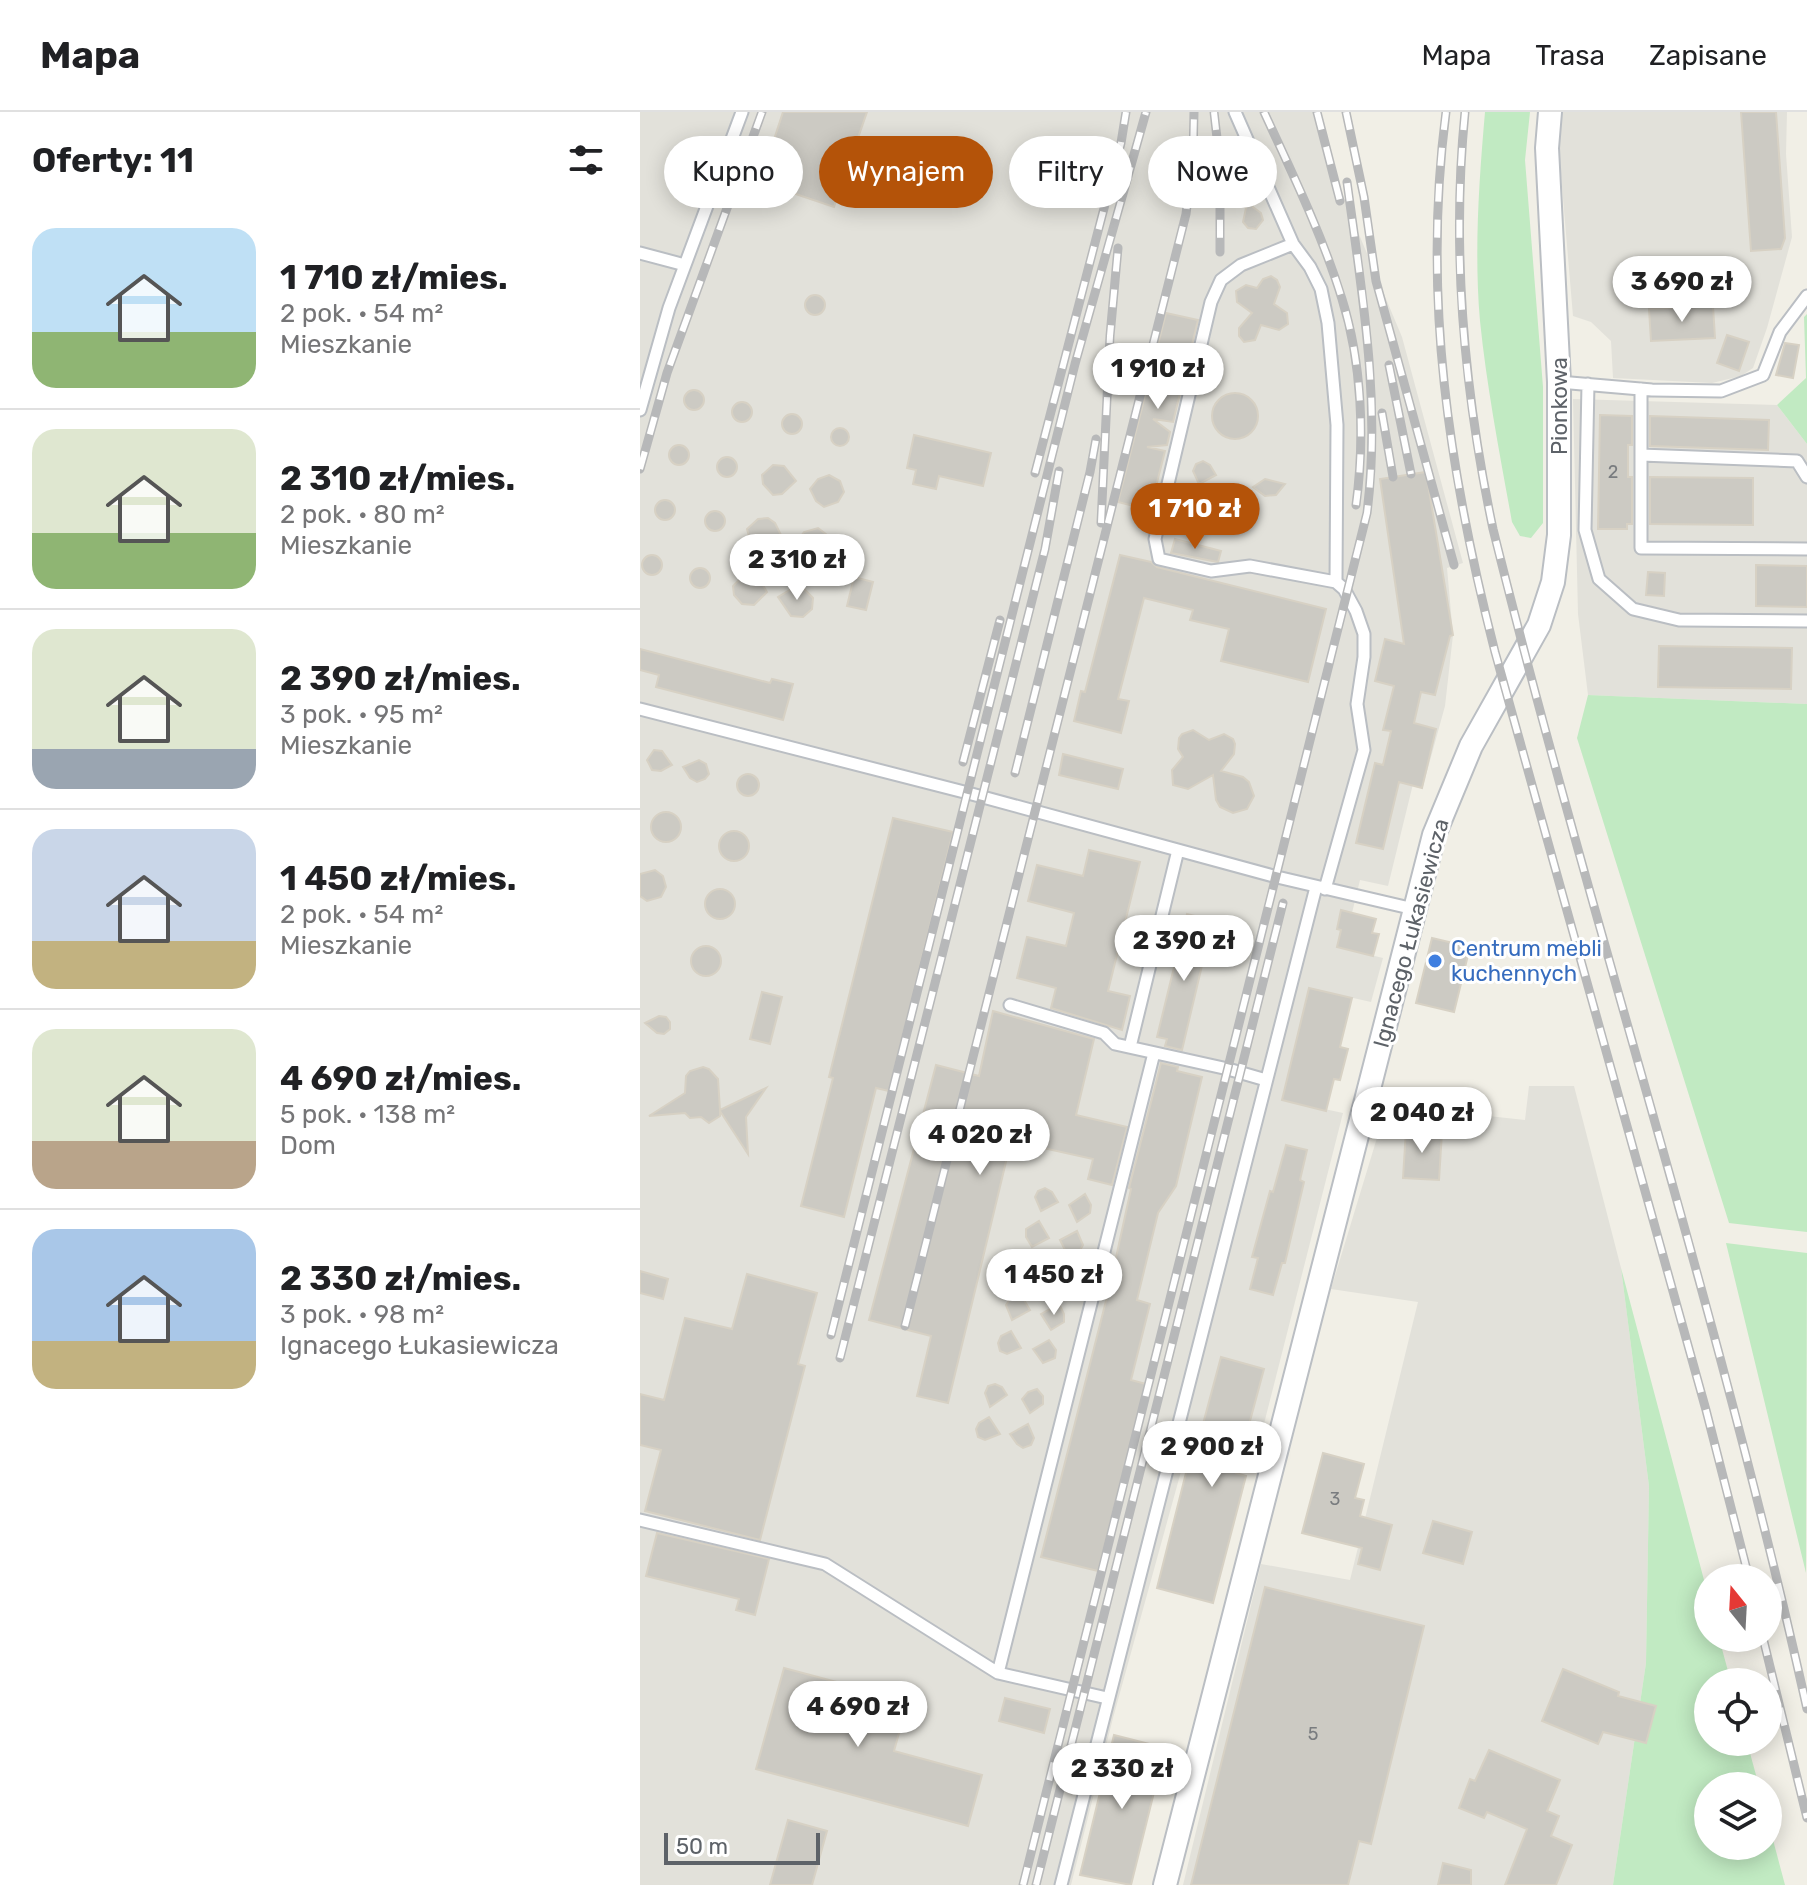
<!DOCTYPE html>
<html lang="pl">
<head>
<meta charset="utf-8">
<style>
	body { margin:0; font-family:Rubik,sans-serif; background:#f2f2f2; color:#202124; height:100vh; display:flex; flex-direction:column; font-size:30px; white-space:nowrap }
	* { box-sizing:border-box; margin:0 }
	p { font-size:26px; color:#757577 }
	.icon { flex:none; width:44px; height:44px; fill:none; stroke:currentColor; stroke-width:2; stroke-linecap:round; stroke-linejoin:round }
	.map { position:relative; flex:1; overflow:hidden }
	.drawer { display:flex; flex-direction:column; background:#fff; width:640px }
	.drawer>* { flex:none }
	.hud { position:absolute; left:24px; top:24px; width:760px; height:72px; display:flex; gap:16px }
	.needle { width:52px; rotate:342deg }
	.buttons { position:absolute; left:1054px; top:1452px; display:grid; gap:16px }
	.buttons a { display:grid; place-items:center; width:88px; height:88px; border-radius:50%; background:#fff; box-shadow:0 4px 20px #0003; font-size:40px }
	.scale { position:absolute; left:24px; bottom:20px; width:156px; box-sizing:border-box; padding-left:8px; border:4px solid #5d6268; border-top:0; font-size:22px; line-height:28px; white-space:nowrap; color:#5d6268; -webkit-text-stroke:6px #fff; paint-order:stroke }
	.price { position:absolute; translate:-50% -68px; padding:0 18px; border-radius:28px; background:#fff; color:#222; font-size:26px; line-height:52px; filter:drop-shadow(0 2px 4px #0008) }
	.price::after { content:''; position:absolute; left:50%; top:48px; width:24px; height:18px; margin-left:-12px; background:inherit; clip-path:polygon(0 0,100% 0,50% 100%) }
	.price.selected { background:#b45309; color:#fff }
	ul { padding:0; list-style:none }
	li { display:flex; align-items:center; gap:24px; height:200px; padding:0 32px }
	li+li { border-top:2px solid #e0e0e0 }
	li span { display:grid; place-items:center; flex:none; width:224px; height:160px; border-radius:24px; color:#555 }
	li>.icon { margin-inline-start:auto }
	span .icon { width:96px; height:96px; fill:#fffc; stroke-width:1 }
	li b { font-size:34px }
	h2 { display:flex; justify-content:space-between; align-items:center; height:96px; padding:0 32px; font-size:34px }
	.tag { padding:0 28px; border-radius:36px; background:#fff; box-shadow:0 4px 20px #0003; font-size:28px; line-height:72px }
	.tag.selected { background:#b45309; color:#fff }
	header { display:flex; align-items:center; gap:48px; box-sizing:border-box; height:112px; padding:0 40px; background:#fff; border-bottom:2px solid #e0e0e0 }
	header strong { font-size:38px }
	nav { display:flex; gap:44px; margin-inline-start:auto; font-size:28px }
	main { display:flex; flex:1; min-height:0 }
	.map>svg:first-child { display:block }
</style>
</head>
<body>
<header>
<strong>Mapa</strong>
<nav><a>Mapa</a><a>Trasa</a><a>Zapisane</a></nav>
</header>
<main>
<section class="drawer">
<h2>Oferty: 11<svg class="icon" aria-label="filters" viewBox="0 0 24 24"><path d="M4 7h16M4 17h16"/><circle cx="9" cy="7" r="2"/><circle cx="15" cy="17" r="2"/></svg></h2>
<ul>
<li><span style="background:linear-gradient(#bfe0f5 65%,#8fb573 0)"><svg class="icon" aria-label="home" viewBox="0 0 24 24"><path d="M3 11l9-7 9 7M6 9v11h12V9"/></svg></span><div><b>1 710 zł/mies.</b><p>2 pok. · 54 m²</p><p>Mieszkanie</p></div></li>
<li><span style="background:linear-gradient(#dfe7d0 65%,#8fb573 0)"><svg class="icon" aria-label="home" viewBox="0 0 24 24"><path d="M3 11l9-7 9 7M6 9v11h12V9"/></svg></span><div><b>2 310 zł/mies.</b><p>2 pok. · 80 m²</p><p>Mieszkanie</p></div></li>
<li><span style="background:linear-gradient(#dfe7d0 75%,#9aa5b1 0)"><svg class="icon" aria-label="home" viewBox="0 0 24 24"><path d="M3 11l9-7 9 7M6 9v11h12V9"/></svg></span><div><b>2 390 zł/mies.</b><p>3 pok. · 95 m²</p><p>Mieszkanie</p></div></li>
<li><span style="background:linear-gradient(#c9d6e8 70%,#c2b280 0)"><svg class="icon" aria-label="home" viewBox="0 0 24 24"><path d="M3 11l9-7 9 7M6 9v11h12V9"/></svg></span><div><b>1 450 zł/mies.</b><p>2 pok. · 54 m²</p><p>Mieszkanie</p></div></li>
<li><span style="background:linear-gradient(#dfe7d0 70%,#b9a48a 0)"><svg class="icon" aria-label="home" viewBox="0 0 24 24"><path d="M3 11l9-7 9 7M6 9v11h12V9"/></svg></span><div><b>4 690 zł/mies.</b><p>5 pok. · 138 m²</p><p>Dom</p></div></li>
<li><span style="background:linear-gradient(#a9c7e8 70%,#c2b280 0)"><svg class="icon" aria-label="home" viewBox="0 0 24 24"><path d="M3 11l9-7 9 7M6 9v11h12V9"/></svg></span><div><b>2 330 zł/mies.</b><p>3 pok. · 98 m²</p><p>Ignacego Łukasiewicza</p></div></li>
</ul>
</section>
<div class="map">
<svg width="1167" height="1773" viewBox="0 0 1167 1773">
	<rect width="100%" height="100%" fill="#f1efe6"/>
	<path fill="#e2e1da" d="M0,0h673l32,89 57,136 61,226 -16,5 6,67 -8,71 -22,80 -10,-2 -25,102 -28,-6 -8,33 -11,-3 -4,18 4,2 -3,17 45,11 -12,44 -62,-14 -27,112 61,13 -91,358 -67,-14 -72,261 -42,167h-431z
		M922,0h225l-1,42 6,83 -25,91 -14,40 -12,8 -29,7 -99,-5 -2,-37 -20,-19 -18,-6 -14,-165z
		M933,287l204,6 30,39v260l-219,-9 -10,-81z
		M889,974h45l47,182 28,218 -3,177 -33,222h-430l78,-321 89,16 68,-278 -87,-13 56,-184 138,15z"/>
	<path fill="#c1eac2" d="M845,0h45l-5,48 18,227v136l-12,15 -11,-2 -8,-14c-12,-67 -25,-133 -32,-201 -6,-69 -1,-140 5,-209z
		M1167,202v130l-30,-39 29,-27 -2,-61z
		M948,583l219,9v528l-78,-9 -152,-485z
		M1086,1131l81,10 -1,320z
		M981,1156l87,327v43h11l12,44h-23v60h39l12,44h-51v60h60v-25l17,64h-172l33,-222 3,-177z"/>
	<path fill="#cccac3" stroke="#d7d1c4" stroke-width="2" d="M143,0h84l-33,95 -74,-25z
		M1101,0h35l9,126 -4,11 -30,2z
		M602,74h8l5,6 -2,15 8,6 2,7 -7,9 -8,-1 -5,-6 3,-14 -8,-6 -2,-7z
		M631,164l6,4 3,7 -6,17 13,9 1,11 -9,6 -18,-5 -6,15 -11,2 -5,-6v-8l13,-15 -15,-11 -1,-11 10,-6 11,3 6,-9z
		M165 193a10 10 0 1 1 20 0a10 10 0 1 1-20 0Z
		M1073,194l2,32 -64,3 -2,-32z
		M526,201l32,7 -25,102 -20,-3 17,13 -3,13 -20,2 18,4 -15,59 -32,-8z
		M1087,223l22,7 -10,29 -22,-8z
		M1145,231l14,2 -6,33 -17,-3z
		M44 288a10 10 0 1 1 20 0a10 10 0 1 1-20 0Z
		M572 304a23 23 0 1 1 46 0a23 23 0 1 1-46 0Z
		M92 300a10 10 0 1 1 20 0a10 10 0 1 1-20 0Z
		M142 312a10 10 0 1 1 20 0a10 10 0 1 1-20 0Z
		M960,303l32,1v29h-4v32h4v47h-5v5h-29z
		M1010,304l119,4 -1,30 -118,-4z
		M191 325a9 9 0 1 1 18 0a9 9 0 1 1-18 0Z
		M274,323l77,18 -8,33 -44,-10 -3,13 -23,-5 3,-14 -9,-2z
		M29 343a10 10 0 1 1 20 0a10 10 0 1 1-20 0Z
		M77 355a10 10 0 1 1 20 0a10 10 0 1 1-20 0Z
		M563,349l7,4 6,10 -17,9 -6,-13 3,-7z
		M133,353l11,1 12,15 -14,13 -9,1 -10,-11 -1,-9z
		M786,360l27,163 -3,1 -15,59 -14,-3 -7,31 22,6 -14,59 -23,-6 -16,67 -27,-6 19,-80 8,2 8,-34 -8,-1 11,-44 -19,-5 10,-42 19,5 -24,-165z
		M189,363l11,6 4,11 -6,10 -14,5 -8,-6 -6,-12 8,-10z
		M1010,365l103,1v47l-103,-1z
		M625,367l20,5 -9,11 -11,1 -12,-9z
		M557,382l9,18 -17,9 -6,-16z
		M15 398a10 10 0 1 1 20 0a10 10 0 1 1-20 0Z
		M592,390l6,11 -1,7 -12,8 -11,-16z
		M65 409a10 10 0 1 1 20 0a10 10 0 1 1-20 0Z
		M128,406l7,5 6,12 -13,13 -10,1 -7,-5 -4,-15 11,-10z
		M178,416l8,6 4,11 -6,11 -14,4 -8,-6 -6,-11 8,-11z
		M535,427l46,12 -3,11 -47,-9z
		M2 453a10 10 0 1 1 20 0a10 10 0 1 1-20 0Z
		M480,443l31,7 6,5 169,42 -18,73 -87,-21 8,-32 -39,-9 3,-10 -49,-12 -26,101 11,2 -8,32 -47,-12 7,-30 4,1z
		M1116,453l51,1v41l-51,-1z
		M50 466a10 10 0 1 1 20 0a10 10 0 1 1-20 0Z
		M1008,460l17,1 -1,23 -18,-1z
		M104,463h10l6,5 7,12 -13,13 -12,-1 -8,-9 -1,-9z
		M214,465l19,5 -7,28 -19,-4z
		M162,475l11,11 -1,11 -9,8 -12,-1 -13,-19 15,-9z
		M1019,534l133,2 -1,41 -133,-2z
		M0,537l130,34 2,-4 21,5 -10,36 -127,-33 3,-12 -19,-5z
		M553,618l16,10 15,-6 9,5 2,5 -1,10 -13,17 22,6 6,5 5,14 -7,13 -14,4 -13,-6 -4,-7 -3,-25 -25,14 -15,-4 -1,-15 11,-13 -5,-8 1,-11 3,-4z
		M14,638l8,1 10,14 -11,6 -9,-1 -5,-10z
		M423,642l60,15 -5,20 -59,-14z
		M59,648l7,4 3,10 -4,5 -8,3 -7,-4 -7,-11z
		M97 673a11 11 0 1 1 22 0a11 11 0 1 1-22 0Z
		M11 715a15 15 0 1 1 30 0a15 15 0 1 1-30 0Z
		M253,706l60,14 -64,259 -13,-3 -32,129 -43,-11 32,-128 -4,-1z
		M79 734a15 15 0 1 1 30 0a15 15 0 1 1-30 0Z
		M449,738l51,12 -32,129 22,5 -8,34 -71,-22 5,-20 -39,-10 10,-41 39,9 8,-33 -46,-12 9,-36 46,11z
		M15,758l8,6 3,11 -5,10 -14,4 -7,-5v-22z
		M65 792a15 15 0 1 1 30 0a15 15 0 1 1-30 0Z
		M701,798l35,9 -4,14 7,1 -6,22 -36,-9 4,-17 -4,-1z
		M547,802l19,5 -4,15 7,2 -27,114 -17,-4 2,-7 -10,-2z
		M792,826l38,9 -16,65 -38,-9z
		M51 849a15 15 0 1 1 30 0a15 15 0 1 1-30 0Z
		M669,876l43,10 -12,49 8,2 -8,31 -6,-1 -8,32 -44,-11z
		M122,880l20,5 -12,47 -20,-5z
		M353,899l101,28 -18,76 51,12 -15,58 -24,-6 5,-20 -82,-18 -63,262 -31,-7 14,-60 -62,-16 67,-255 43,11z
		M19,904l7,1 4,5v7l-6,5 -7,-1 -12,-10z
		M521,951l17,4 -1,4 25,6 -26,109 -18,27 -21,87 13,4 -19,76 15,4 -48,187 -57,-14 69,-272 21,-96 -2,-1z
		M63,955l6,2 9,10 2,31 46,-22 -20,29 2,37 -28,-43v5l-11,7 -8,-6 -11,1 -5,-5 -36,3 36,-23 1,-17 4,-5z
		M766,1018l36,2 -3,48 -36,-2z
		M646,1033l21,5 -7,30 4,2 -19,81h-3l-9,32 -23,-6 8,-31 -6,-1 18,-66 3,1z
		M405,1076l7,4 6,10 -17,9 -6,-14 3,-6z
		M445,1082l6,11 -1,8 -13,9 -8,-17z
		M399,1109l10,17 -17,9 -6,-10v-8z
		M437,1119l6,14 -4,7 -10,6 -9,-18z
		M389,1145l10,17 -17,9 -7,-14 4,-7z
		M428,1156l6,14 -3,6 -11,7 -9,-18z
		M0,1159l28,8 -5,20 -23,-6z
		M107,1162l70,19 -19,71 7,2 -45,174 -115,-29 16,-61 -21,-5v-51l24,6 21,-82 47,11z
		M380,1181l10,17 -18,10 -6,-15 4,-6z
		M419,1192l5,10v8l-13,8 -10,-16z
		M371,1219l10,17 -14,6 -7,-3 -2,-8 3,-7z
		M409,1228l7,10 -1,8 -12,5 -10,-14z
		M581,1245l43,12 -28,104 10,3 -33,127 -56,-15 32,-127 23,6 10,-38 -19,-5z
		M355,1272l7,3 5,8 -17,12 -5,-14 3,-7z
		M397,1277l6,7v8l-13,9 -8,-14 6,-7z
		M349,1305l11,17 -15,6 -7,-3 -2,-8 3,-6z
		M388,1312l6,14 -3,7 -8,3 -6,-4 -7,-10z
		M683,1341l41,11 -9,34 9,2 -4,16 32,9 -12,45 -22,-6 4,-16 -60,-15z
		M793,1409l39,11 -9,32 -40,-11z
		M17,1421l112,26 -14,56 -19,-5 3,-11 -93,-23z
		M625,1475l159,39 -53,218 -12,-3 -11,44h-157z
		M144,1556l124,33 -14,50 88,24 -14,51 -212,-57z
		M923,1557l56,23 -1,4 38,10 -10,37 -43,-11 -5,12 -56,-23z
		M365,1586l45,11 -6,24 -45,-12z
		M474,1623l51,13 -34,137 -51,-10z
		M849,1638l71,30 -13,31 12,5 -8,20 21,9 -16,40h-51l22,-56 -40,-17 -3,6 -25,-10 11,-29 5,2z
		M148,1708l39,11 -15,54h-42z
		M803,1751l28,7v15h-33z"/>
	<g fill="none" stroke-linecap="round" stroke-linejoin="round">
		<defs>
			<path id="service" d="M595,0l58,132 17,23 11,22 7,34 9,102 -1,157 8,7 12,22 8,23v23l-7,47 7,46 -39,139
				M653,132l-52,21 -20,15 -10,22 -56,237 4,20 52,12 39,-5 86,16
				M0,141l45,12
				M919,270l93,8 69,1 42,-16 17,-43 27,-36
				M948,272l-3,146 14,49 34,30 46,11 128,1
				M1001,277v159l166,1
				M0,298l29,-102 73,-196
				M1001,343l156,6 10,16
				M0,597l328,84 309,84 137,32
				M370,893l94,28 11,11 113,25 38,11
				M490,935l48,-197
				M0,1408l185,44 173,109 109,25
				M358,1561l156,-620
				M421,1773l255,-998"/>
			<path id="minor" d="M525,1773l269,-1050 37,-89 68,-121 14,-43 6,-47v-153l-12,-234 3,-36"/>
		</defs>
		<use href="#service" stroke="#babec3" stroke-width="15"/>
		<use href="#minor" stroke="#babec3" stroke-width="26"/>
		<use href="#service" stroke="#fff" stroke-width="11"/>
		<use href="#minor" stroke="#fff" stroke-width="22"/>
		<defs>
			<path id="rail" d="M574,0l6,52v88
				M624,0c28,61 58,122 78,187 20,64 23,140 14,206
				M677,0l23,89
				M706,0l18,85 12,84 78,284
				M806,0c-24,185 3,360 49,540l211,758 43,168
				M825,0c-14,141 -1,279 28,417 98,395 226,782 314,1180
				M749,253l22,109
				M742,301l11,64
				M0,357l27,-96 95,-261
				M395,361l86,-330 5,-31
				M461,411l9,-187 8,-88
				M323,650l37,-142
				M375,661l75,-301 6,-33
				M265,1214l281,-1112 7,-57 1,-45
				M191,1223l244,-971 71,-252
				M200,1246l205,-809 14,-78
				M1123,1526l44,180
				M383,1773l344,-1372c14,-112 -5,-220 -20,-331
				M396,1773l247,-982"/>
		</defs>
		<use href="#rail" stroke="#b7b8b9" stroke-width="9"/>
		<use href="#rail" stroke="#fff" stroke-width="6" stroke-dasharray="18" stroke-linecap="butt"/>
	</g>
	<circle fill="#3f7fe0" stroke="#fff" stroke-width="3" cx="795" cy="849" r="8"/>
	<g text-anchor="middle" dominant-baseline="central" stroke-width="6" stroke-linejoin="round" paint-order="stroke">
		<g font-size="18" fill="#797c7f">
			<text x="973" y="360">2</text>
			<text x="695" y="1387">3</text>
			<text x="673" y="1622">5</text>
		</g>
		<g font-size="22" fill="#5d6268" stroke="#fff">
			<text transform="translate(919 294) rotate(-90)">Pionkowa</text>
			<text transform="translate(771 821) rotate(-75)">Ignacego Łukasiewicza</text>
		</g>
		<g font-size="22" fill="#366cbe" stroke="#fff" text-anchor="start">
			<text x="811" y="836">Centrum mebli<tspan x="811" dy="25">kuchennych</tspan></text>
		</g>
	</g>
</svg>
<div class="buttons">
<a><svg class="needle" viewBox="-14 -14 28 28"><path d="M0-13l5 13h-10z" fill="#e53935"/><path d="M0 13l5-13h-10z" fill="#757577"/></svg></a>
<a><svg class="icon" aria-label="locate" viewBox="0 0 24 24"><circle cx="12" cy="12" r="6"/><path d="M12 2v4M12 18v4M2 12h4M18 12h4"/></svg></a>
<a><svg class="icon" aria-label="layers" viewBox="0 0 24 24"><path d="M12 4l9 5-9 5-9-5zM3 14l9 5 9-5"/></svg></a>
</div>
<div class="scale">50 m</div>
<b class="price" style="left:1042px;top:212px">3 690 zł</b>
<b class="price" style="left:518px;top:299px">1 910 zł</b>
<b class="price selected" style="left:555px;top:439px">1 710 zł</b>
<b class="price" style="left:157px;top:490px">2 310 zł</b>
<b class="price" style="left:544px;top:871px">2 390 zł</b>
<b class="price" style="left:782px;top:1043px">2 040 zł</b>
<b class="price" style="left:340px;top:1065px">4 020 zł</b>
<b class="price" style="left:414px;top:1205px">1 450 zł</b>
<b class="price" style="left:572px;top:1377px">2 900 zł</b>
<b class="price" style="left:218px;top:1637px">4 690 zł</b>
<b class="price" style="left:482px;top:1699px">2 330 zł</b>
<div class="hud">
<a class="tag">Kupno</a>
<a class="tag selected">Wynajem</a>
<a class="tag">Filtry</a>
<a class="tag">Nowe</a>
</div>
</div>
</main>
</body>
</html>
